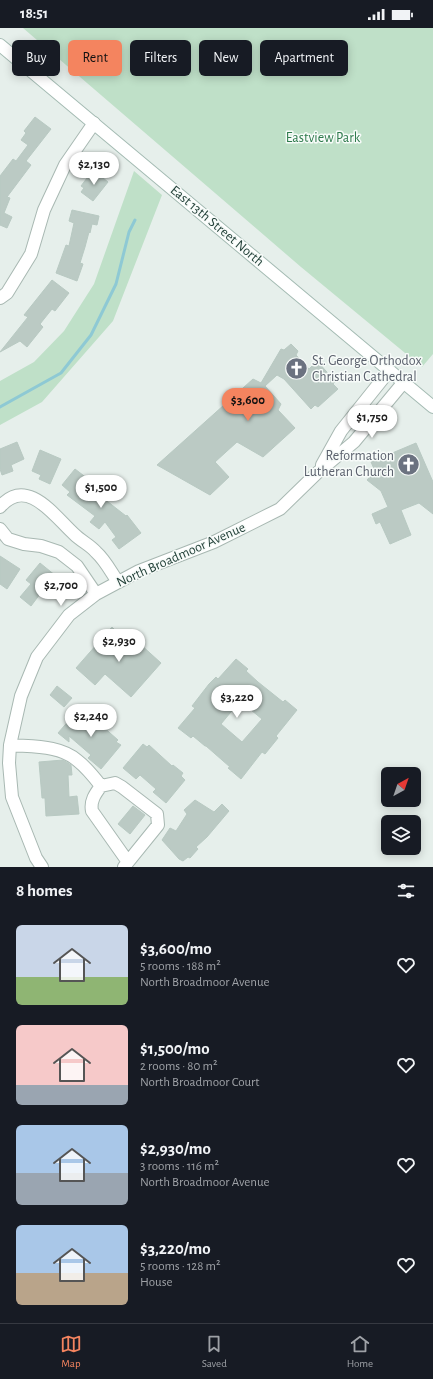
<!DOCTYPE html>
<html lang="en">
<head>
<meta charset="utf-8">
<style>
	body { margin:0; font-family:"Alegreya Sans",sans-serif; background:#20242c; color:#f1f3f6; height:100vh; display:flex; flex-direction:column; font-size:15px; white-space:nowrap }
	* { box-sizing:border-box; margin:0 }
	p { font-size:13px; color:#9ea1a6 }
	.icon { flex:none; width:22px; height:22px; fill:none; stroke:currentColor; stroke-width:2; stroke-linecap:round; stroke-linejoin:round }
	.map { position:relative; height:839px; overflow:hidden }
	.details { display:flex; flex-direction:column; background:#171b24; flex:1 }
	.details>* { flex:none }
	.hud { position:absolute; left:12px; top:12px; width:409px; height:36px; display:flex; gap:8px }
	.needle { width:26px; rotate:40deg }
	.fabs { position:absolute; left:381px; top:739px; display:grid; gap:8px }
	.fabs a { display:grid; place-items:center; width:40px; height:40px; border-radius:6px; background:#171b24; box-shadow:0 2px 10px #0003; font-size:20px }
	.price { position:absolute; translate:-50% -34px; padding:0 9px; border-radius:14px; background:#fff; color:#222; font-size:13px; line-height:26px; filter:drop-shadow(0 1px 2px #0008) }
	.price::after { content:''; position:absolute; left:50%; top:24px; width:12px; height:9px; margin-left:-6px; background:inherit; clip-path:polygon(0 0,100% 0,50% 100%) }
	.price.current { background:#f4845f; color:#111 }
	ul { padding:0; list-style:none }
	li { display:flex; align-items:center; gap:12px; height:100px; padding:0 16px }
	li span { display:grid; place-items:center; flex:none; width:112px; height:80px; border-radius:6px; color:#555 }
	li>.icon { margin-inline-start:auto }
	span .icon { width:48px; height:48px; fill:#fffc; stroke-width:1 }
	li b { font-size:17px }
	h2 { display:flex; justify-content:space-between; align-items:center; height:48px; padding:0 16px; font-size:17px }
	.tag { padding:0 14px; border-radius:6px; background:#171b24; box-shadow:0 2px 10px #0003; font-size:14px; line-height:36px }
	.tag.current { background:#f4845f; color:#111 }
	.status { display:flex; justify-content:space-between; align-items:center; height:28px; padding:0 20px; background:#171b24; direction:ltr }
	.status svg { height:11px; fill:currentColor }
	.tabs { display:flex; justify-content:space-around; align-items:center; height:56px; border-top:1px solid #363941; background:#171b24; font-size:11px; color:#9ea1a6 }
	.tabs a { display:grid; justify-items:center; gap:2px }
	.tabs .current { color:#f4845f }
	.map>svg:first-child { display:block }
</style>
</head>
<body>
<div class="status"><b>18:51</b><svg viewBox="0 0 49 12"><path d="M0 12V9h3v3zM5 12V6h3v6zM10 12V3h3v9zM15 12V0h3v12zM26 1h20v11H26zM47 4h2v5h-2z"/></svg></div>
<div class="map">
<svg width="433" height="839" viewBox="0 0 433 839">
	<rect width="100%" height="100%" fill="#e6efeb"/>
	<path fill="#bfe0c8" d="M23,0h410v326l-11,13 -121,-100z
		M134,143l28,24 -49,126 -71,81 -42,23v-44l34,-19 30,-31 30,-47z"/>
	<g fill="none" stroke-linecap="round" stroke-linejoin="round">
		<path stroke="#8ec9d4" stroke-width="3" d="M0,379l61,-34 30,-38 25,-51 13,-52 6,-12"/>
	</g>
	<path fill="#bbcac4" stroke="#b8c9c2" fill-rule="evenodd" d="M35,89l16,12 -25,32 5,4 -24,32 3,1 -6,15 8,4 -5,11 -7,-3v-49l13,-17 3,2 12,-16 -7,-5 5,-7 -2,-2z
		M93,142l15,12 -15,19 -12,-9 3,-4 -3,-2z
		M72,182l27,6 -2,9 -5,-1 -2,9 -1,-1 -4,15 -5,16 3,1 -6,17 -21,-8 10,-28 3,1 5,-23 -5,-2z
		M52,252l17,13 -14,18 -3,-2 -12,15 3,3 -16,20 -7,-6 -20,11 28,-35 -4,-2z
		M291,316l7,7 -2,4 13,14 8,-8 18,20 -2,3 5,5 -20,18 -3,-2 -4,4 -27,-30 -7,-4 -12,11 16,18 -3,6 17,18 -32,29 -26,-15 -22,20 14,15 -19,18 -53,-30 96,-86 8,4 20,-34 3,1z
		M17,414l7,17 -13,6 2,6 -11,4 -2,-6v-20z
		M416,415l17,39v32l-14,-11 -18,7 10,25 -21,9 -10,-22 -4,2 -4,-10 16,-7 -7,-16 -14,-11 8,-9 -4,-9z
		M40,422l21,9 -11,25 -11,-5 2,-4 -9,-4z
		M75,441l17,13 -3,5 37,29 1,-1 14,18 -22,16 -7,-9 4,-3 -11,-15 -6,7 -9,-7 5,-6 -28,-21 3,-3 -8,-7z
		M0,528l20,13 -13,20 -7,-5z
		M40,535l16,13 -8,8 5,4 -8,10 -5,-4 -9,12 -11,-9 11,-13 -5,-4z
		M112,599l12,12 3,-3 11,10 2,-2 21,19 -30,34 -26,-23 -10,11 -19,-17z
		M236,631l12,10 -2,2 12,11 25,20 2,-2 12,10 -21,26 2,2 -13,16 -3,-2 -21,27 -13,-11 2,-1 -24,-21h-1l-12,-10 -2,2 -13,-10 17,-20 -3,-2 17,-22 7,-7 2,2zM240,673l22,18 -20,23 -21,-18z
		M57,658l15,12 -8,9 -14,-12z
		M78,682l4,3 2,-3 34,30 -2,2 5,3 -20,24 -13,-11 3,-3 -22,-19v6l-11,-9z
		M143,716l4,3 2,-2 23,21 1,-1 10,8 -2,3 4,4 -19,23 -13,-11 3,-3 -16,-14 -4,4 -13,-11z
		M63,732l8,5 1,10h-4l1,22 8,-1 2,18 -33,2 -1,-18h-3l-3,-36z
		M195,772l19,12 8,-8 7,7 -22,26 -11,10 2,2 -8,9 -2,-1 -5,4 -4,-2 -17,-19 8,-12 6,3 11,-17 -3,-4z
		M133,778l12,9 -15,19 -12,-10z"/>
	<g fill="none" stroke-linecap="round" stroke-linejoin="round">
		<defs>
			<path id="street" d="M0,270l7,-5 24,-39 13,-44 21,-45 29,-42
				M322,437l19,-34 48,-60
				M0,479c27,-32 55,10 74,27 7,7 16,11 22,18 9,8 15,20 22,30
				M0,501l8,10 16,5 17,2 18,6 18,14 19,28
				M10,717c22,2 50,0 68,16 9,7 16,16 23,25
				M42,839l-6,-9 -24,-61 -3,-34 1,-18 11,-49 16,-39 32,-42 27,-21 43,-23 75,-29 66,-33 37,-36 37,-31 49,-59
				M124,839l34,-42 -1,-11 -35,-27 -7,-4 -14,3c-6,8 -11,15 -9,25l36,51"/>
			<path id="secondary" d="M0,17l433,362"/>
		</defs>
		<use href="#street" stroke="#a8b8b2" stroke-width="14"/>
		<use href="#secondary" stroke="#a4bbb3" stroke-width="14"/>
		<use href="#street" stroke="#fff" stroke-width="12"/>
		<use href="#secondary" stroke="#fff" stroke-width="12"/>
	</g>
	<defs>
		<symbol id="church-disc" viewBox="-11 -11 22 22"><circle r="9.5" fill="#6b7280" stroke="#f7fbf9"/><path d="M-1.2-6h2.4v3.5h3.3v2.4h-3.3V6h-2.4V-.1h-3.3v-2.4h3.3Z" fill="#fff"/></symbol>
	</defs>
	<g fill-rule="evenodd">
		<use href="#church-disc" x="284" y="328" width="25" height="25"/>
		<use href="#church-disc" x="396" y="424" width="25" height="25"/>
	</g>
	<g text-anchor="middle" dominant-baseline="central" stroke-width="3" stroke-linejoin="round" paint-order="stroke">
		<g font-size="14" fill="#2d7a4b" stroke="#f7fbf9">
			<text x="323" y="110">Eastview Park</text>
		</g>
		<g font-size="14" fill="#24423a" stroke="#f7fbf9">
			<text transform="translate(217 198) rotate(40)">East 13th Street North</text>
			<text transform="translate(181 527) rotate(-24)">North Broadmoor Avenue</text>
		</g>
		<g font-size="14" fill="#5b616d" stroke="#f7fbf9" text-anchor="start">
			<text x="312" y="333">St. George Orthodox<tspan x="312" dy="16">Christian Cathedral</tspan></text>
			<text x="394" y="428" text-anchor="end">Reformation<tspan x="394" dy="16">Lutheran Church</tspan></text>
		</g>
	</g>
</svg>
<div class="fabs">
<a><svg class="needle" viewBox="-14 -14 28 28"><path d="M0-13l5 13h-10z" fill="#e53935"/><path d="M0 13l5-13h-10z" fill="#9ea1a6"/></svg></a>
<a><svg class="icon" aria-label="layers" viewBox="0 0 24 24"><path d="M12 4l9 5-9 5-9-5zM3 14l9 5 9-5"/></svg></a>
</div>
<b class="price" style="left:94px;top:158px">$2,130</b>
<b class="price current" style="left:248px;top:394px">$3,600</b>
<b class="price" style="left:372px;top:411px">$1,750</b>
<b class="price" style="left:101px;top:481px">$1,500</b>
<b class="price" style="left:61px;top:579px">$2,700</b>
<b class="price" style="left:119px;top:635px">$2,930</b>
<b class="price" style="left:237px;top:691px">$3,220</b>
<b class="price" style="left:91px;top:710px">$2,240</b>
<div class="hud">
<a class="tag">Buy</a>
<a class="tag current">Rent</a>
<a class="tag">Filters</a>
<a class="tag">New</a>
<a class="tag">Apartment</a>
</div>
</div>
<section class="details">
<h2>8 homes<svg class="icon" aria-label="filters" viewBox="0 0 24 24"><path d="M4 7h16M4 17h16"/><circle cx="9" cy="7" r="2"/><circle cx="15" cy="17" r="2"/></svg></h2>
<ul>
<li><span style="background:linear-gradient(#c9d6e8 65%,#8fb573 0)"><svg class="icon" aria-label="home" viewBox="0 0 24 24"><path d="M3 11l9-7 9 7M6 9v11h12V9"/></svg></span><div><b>$3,600/mo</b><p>5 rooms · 188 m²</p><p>North Broadmoor Avenue</p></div><svg class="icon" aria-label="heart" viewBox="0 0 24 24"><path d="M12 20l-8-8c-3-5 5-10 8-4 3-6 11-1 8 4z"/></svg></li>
<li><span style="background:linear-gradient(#f6c9c9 75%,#9aa5b1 0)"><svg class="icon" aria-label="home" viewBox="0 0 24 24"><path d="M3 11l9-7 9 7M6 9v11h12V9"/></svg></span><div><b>$1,500/mo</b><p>2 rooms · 80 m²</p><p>North Broadmoor Court</p></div><svg class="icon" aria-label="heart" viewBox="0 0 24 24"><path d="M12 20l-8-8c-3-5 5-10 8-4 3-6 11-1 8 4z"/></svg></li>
<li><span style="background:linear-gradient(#a9c7e8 60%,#9aa5b1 0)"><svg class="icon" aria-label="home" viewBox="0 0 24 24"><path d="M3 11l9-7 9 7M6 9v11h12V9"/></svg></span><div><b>$2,930/mo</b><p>3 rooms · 116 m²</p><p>North Broadmoor Avenue</p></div><svg class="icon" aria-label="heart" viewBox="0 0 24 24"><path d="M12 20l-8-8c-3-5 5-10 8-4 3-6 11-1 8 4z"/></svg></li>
<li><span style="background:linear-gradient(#a9c7e8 60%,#b9a48a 0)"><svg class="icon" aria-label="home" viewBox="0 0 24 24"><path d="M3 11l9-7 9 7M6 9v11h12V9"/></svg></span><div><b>$3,220/mo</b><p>5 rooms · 128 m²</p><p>House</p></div><svg class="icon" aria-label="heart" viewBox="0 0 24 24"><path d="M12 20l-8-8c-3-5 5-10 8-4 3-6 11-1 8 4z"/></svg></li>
</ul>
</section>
<nav class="tabs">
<a class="current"><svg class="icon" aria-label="map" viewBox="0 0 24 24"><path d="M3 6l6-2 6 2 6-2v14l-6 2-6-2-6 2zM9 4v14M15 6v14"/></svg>Map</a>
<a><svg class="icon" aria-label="saved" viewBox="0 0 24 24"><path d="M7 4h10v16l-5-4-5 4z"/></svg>Saved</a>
<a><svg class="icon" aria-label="home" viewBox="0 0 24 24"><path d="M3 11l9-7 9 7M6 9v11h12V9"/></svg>Home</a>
</nav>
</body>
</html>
